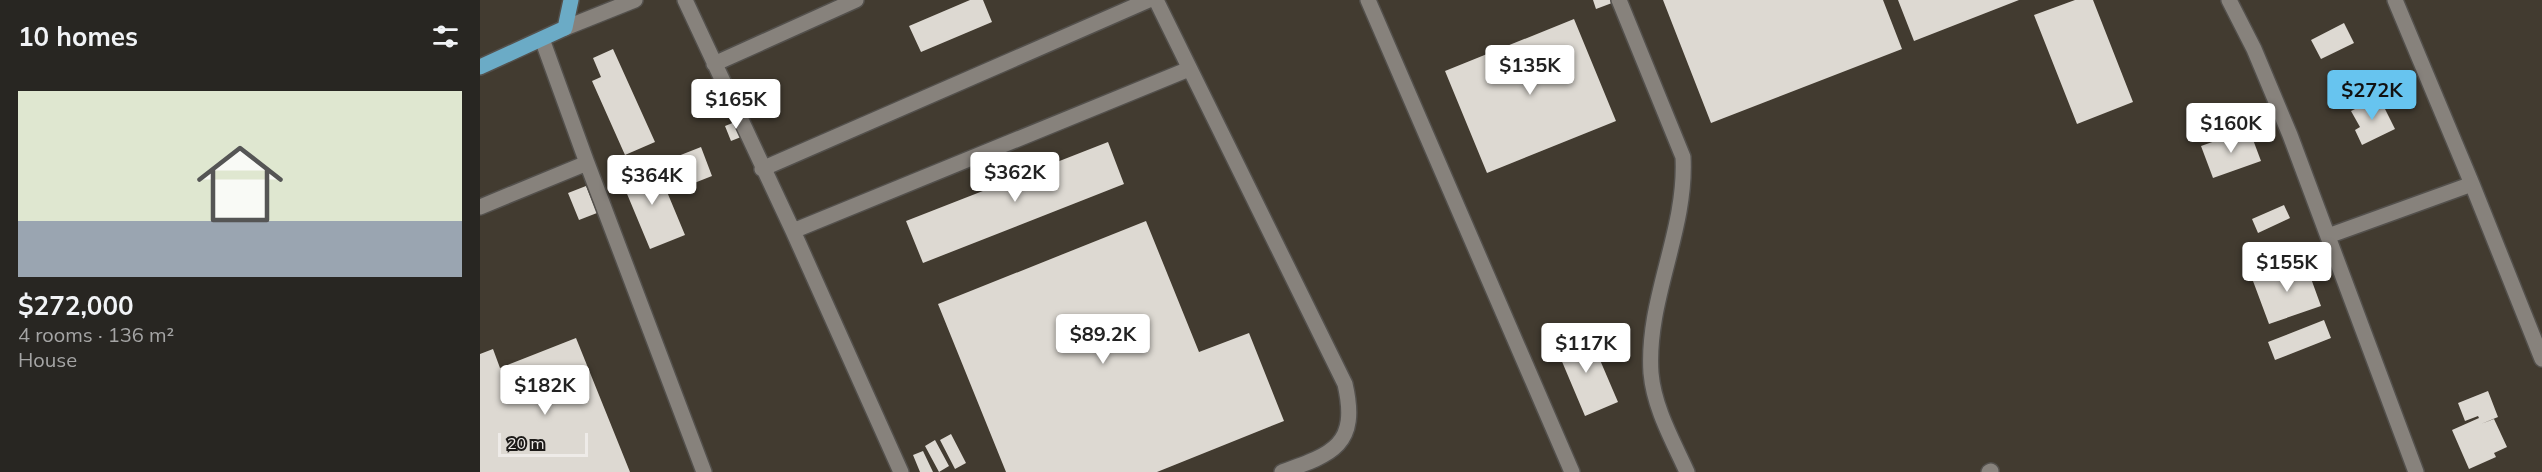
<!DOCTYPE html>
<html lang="en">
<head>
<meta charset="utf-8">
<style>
	body { margin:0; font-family:Mulish,sans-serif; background:#302e2a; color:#f1f3f6; height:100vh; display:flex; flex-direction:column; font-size:22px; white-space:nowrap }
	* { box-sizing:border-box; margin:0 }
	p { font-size:20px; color:#a5a5a5 }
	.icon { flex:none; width:33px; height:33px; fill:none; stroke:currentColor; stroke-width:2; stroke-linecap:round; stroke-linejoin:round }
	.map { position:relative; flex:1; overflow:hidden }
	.details { display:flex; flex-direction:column; background:#282622; width:480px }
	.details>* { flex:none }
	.scale { position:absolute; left:18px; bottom:15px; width:90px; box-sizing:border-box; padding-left:6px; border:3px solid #eeebe8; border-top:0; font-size:16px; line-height:21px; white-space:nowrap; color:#eeebe8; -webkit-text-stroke:4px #1c1a18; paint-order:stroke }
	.price { position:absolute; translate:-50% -51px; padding:0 14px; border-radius:6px; background:#fff; color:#222; font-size:20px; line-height:39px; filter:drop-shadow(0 2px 3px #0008) }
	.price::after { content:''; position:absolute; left:50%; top:36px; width:18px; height:14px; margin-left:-9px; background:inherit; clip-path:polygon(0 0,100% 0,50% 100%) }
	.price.current { background:#67c4ef; color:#111 }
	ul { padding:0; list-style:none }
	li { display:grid; align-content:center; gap:12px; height:318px; padding:0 18px }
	li span { display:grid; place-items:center; height:186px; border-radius:0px; color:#555 }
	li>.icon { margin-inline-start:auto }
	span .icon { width:108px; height:108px; fill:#fffc; stroke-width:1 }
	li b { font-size:26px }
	h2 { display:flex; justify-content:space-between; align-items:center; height:72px; padding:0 18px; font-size:26px }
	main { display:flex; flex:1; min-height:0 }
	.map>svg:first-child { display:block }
</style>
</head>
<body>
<main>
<section class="details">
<h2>10 homes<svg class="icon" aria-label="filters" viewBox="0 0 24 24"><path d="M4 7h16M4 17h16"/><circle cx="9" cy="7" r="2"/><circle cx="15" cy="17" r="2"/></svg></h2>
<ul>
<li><span style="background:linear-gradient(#dfe7d0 70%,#9aa5b1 0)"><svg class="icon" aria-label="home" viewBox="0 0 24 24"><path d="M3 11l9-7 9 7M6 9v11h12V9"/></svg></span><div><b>$272,000</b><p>4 rooms · 136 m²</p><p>House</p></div></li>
</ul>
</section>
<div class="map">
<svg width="2062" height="472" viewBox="0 0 2062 472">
	<rect width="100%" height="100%" fill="#36322d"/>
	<path fill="#423b30" d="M0,0h2062v472h-2062z"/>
	<path fill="#ddd9d2" d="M490,0h13l9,22 -71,30 -12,-26z
		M1113,0h18l1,3 -16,6z
		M1183,0h220l19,49 -191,74z
		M1418,0h121l-105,41z
		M1595,0h18l40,102 -56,22 -43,-109z
		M1094,19l42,102 -129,52 -42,-102z
		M1864,23l10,20 -33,16 -10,-19z
		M133,49l42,93 -30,13 -33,-74 9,-4 -8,-19z
		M1899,97l16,32 -33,16 -7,-15 5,-3 -9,-16z
		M260,120l6,15 -15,6 -6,-15z
		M1769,129l12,32 -48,17 -12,-32z
		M628,142l16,42 -201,79 -17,-42z
		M221,147l11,29 -33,13 -11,-29z
		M175,163l30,72 -35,14 -30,-72z
		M106,186l11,27 -18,7 -11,-27z
		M1804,205l6,13 -32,15 -6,-14z
		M666,221l53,131 50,-19 35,88 -127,51h-151l-68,-168z
		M1825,262l16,44 -52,18 -16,-43z
		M1844,320l7,18 -56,22 -7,-18z
		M1108,332l30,70 -33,14 -30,-71z
		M96,338l54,134h-150v-118l13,-5 7,19z
		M2008,391l10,26 -17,7 13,-5 13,28 -13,6 2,4 -27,12 -17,-39 27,-12 -1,-2 -13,5 -7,-18z
		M471,434l15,29 -11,6 -15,-29z
		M455,440l14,26 -10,6 -14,-26z
		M443,451l10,21h-13l-7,-17z"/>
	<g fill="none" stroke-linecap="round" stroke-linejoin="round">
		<defs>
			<path id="minor" d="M205,0l108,231 108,241
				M676,0l189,384c14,61 -12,70 -63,88
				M888,0l204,472
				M1139,0l64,157c4,74 -37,142 -32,216 3,35 22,68 36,99
				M1749,0l25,49 36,86 126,337
				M1915,0l77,184 70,175
				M85,28l70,-28
				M234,64l142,-64
				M107,163l117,309
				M282,169l387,-169
				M0,207l107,-44 -45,-124
				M313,231l396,-162
				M1848,236l144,-52
				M1509,472l2,-1"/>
			<path id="major" d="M0,67l85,-39 6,-28"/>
		</defs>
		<use href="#minor" stroke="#53504c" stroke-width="18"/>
		<use href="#major" stroke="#53504c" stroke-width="18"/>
		<use href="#minor" stroke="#87827c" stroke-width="15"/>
		<use href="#major" stroke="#6babc6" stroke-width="15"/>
	</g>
</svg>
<div class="scale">20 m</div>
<b class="price" style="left:1050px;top:96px">$135K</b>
<b class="price current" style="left:1892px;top:121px">$272K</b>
<b class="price" style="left:256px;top:130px">$165K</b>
<b class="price" style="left:1751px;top:154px">$160K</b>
<b class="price" style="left:535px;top:203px">$362K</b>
<b class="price" style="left:172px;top:206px">$364K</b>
<b class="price" style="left:1807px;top:293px">$155K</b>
<b class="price" style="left:623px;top:365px">$89.2K</b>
<b class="price" style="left:1106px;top:374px">$117K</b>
<b class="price" style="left:65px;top:416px">$182K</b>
</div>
</main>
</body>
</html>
